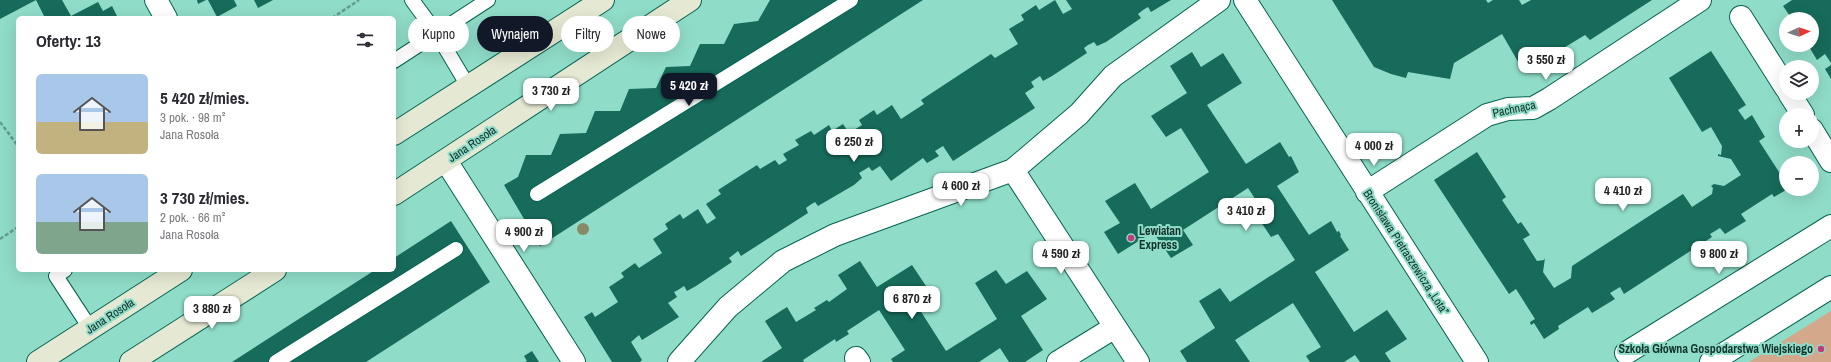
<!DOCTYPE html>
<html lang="pl">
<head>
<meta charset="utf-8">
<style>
	body { margin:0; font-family:"Archivo Narrow",sans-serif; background:#f2f2f3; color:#2b2b33; height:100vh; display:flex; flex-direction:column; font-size:15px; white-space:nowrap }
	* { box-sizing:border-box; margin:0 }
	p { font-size:13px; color:#7c7c81 }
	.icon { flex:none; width:22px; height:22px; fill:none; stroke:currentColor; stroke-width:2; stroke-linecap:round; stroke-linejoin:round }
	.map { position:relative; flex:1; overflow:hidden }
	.sheet { position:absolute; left:16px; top:16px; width:380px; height:256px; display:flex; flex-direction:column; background:#fff; border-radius:6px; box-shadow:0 4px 16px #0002 }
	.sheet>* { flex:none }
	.hud { position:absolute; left:408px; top:16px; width:380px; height:36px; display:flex; gap:8px }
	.needle { width:26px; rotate:87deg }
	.fabs { position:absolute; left:1779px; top:12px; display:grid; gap:8px }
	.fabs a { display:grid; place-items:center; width:40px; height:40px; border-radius:50%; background:#fff; box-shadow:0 4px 16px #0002; font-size:20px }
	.price { position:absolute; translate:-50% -34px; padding:0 9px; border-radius:8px; background:#fff; color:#222; font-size:13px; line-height:26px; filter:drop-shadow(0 1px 2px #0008) }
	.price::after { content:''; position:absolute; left:50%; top:24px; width:12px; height:9px; margin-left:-6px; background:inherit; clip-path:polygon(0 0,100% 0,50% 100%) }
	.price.current { background:#111827; color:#fff }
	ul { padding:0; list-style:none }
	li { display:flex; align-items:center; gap:12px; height:100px; padding:0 20px }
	li span { display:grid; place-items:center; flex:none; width:112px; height:80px; border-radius:6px; color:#555 }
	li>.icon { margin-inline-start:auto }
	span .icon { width:48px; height:48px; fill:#fffc; stroke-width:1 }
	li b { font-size:17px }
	h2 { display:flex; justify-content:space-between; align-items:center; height:48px; padding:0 20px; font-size:17px }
	.chip { padding:0 14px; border-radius:18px; background:#fff; box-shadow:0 4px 16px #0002; font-size:14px; line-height:36px }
	.chip.current { background:#111827; color:#fff }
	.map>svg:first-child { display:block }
</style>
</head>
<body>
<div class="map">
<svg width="1831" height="362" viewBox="0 0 1831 362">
	<rect width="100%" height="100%" fill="#8fdcc8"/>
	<path fill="#d3a88b" d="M1831,311v51h-82z"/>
	<path fill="#166b5a" d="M0,0h36l-36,19z
		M36,0h26l9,16 27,-14 5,9 9,-5 6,12h-73z
		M197,0h9l-8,4z
		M208,0h26l3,6 -20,11z
		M254,0h19l-15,8z
		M770,0h153l-383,246 -36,-61 14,-8 8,-22h25l9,-21 26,-1 9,-22h25l9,-22 27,-1 10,-21 24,-1 10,-22h24l10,-20 24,-3z
		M1055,0l8,14 9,-5 -6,-9h105l-20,12 -3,-5 -5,3 -5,4 3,4 -35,24 -9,4 -3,-4 -6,3 -4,3 3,5 -35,23 -9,5 -3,-5 -9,6 3,5 -9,6 10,15 -82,53 -10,-15 -8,5 4,5 -12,7 -4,-5 -32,23 -11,-15 -8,5 -3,-4 -10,6 3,5 -8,7 -36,21 -3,-4 -5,3 -4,3 2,5 -67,43 -3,-5 -5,4 -4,3 3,4 -36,24 -9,5 -3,-5 -6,4 -4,2 3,5 -9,6 11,14 -37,23 -3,-5 -8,7 11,18 -2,2h-28l-28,-45 8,-5 3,5 23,-15 -9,-15 15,-10 -3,-4 14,-10 4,5 23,-15 -9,-14 15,-10 -3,-5 15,-10 3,5 15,-10 9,15 9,-6 -10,-14 15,-10 -3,-4 39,-25 3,4 15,-9 4,5 8,-5 -4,-6 16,-9 -4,-5 16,-9 3,4 15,-10 3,6 11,-7 6,9 13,-8 -3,-5 15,-10 3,5 15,-10 9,14 23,-15 -3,-4 70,-46 4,4 23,-14 -9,-15 15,-9 -3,-5 15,-10 3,5z
		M1332,0h154l2,3 5,-3h26l3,5 9,-5h121l-62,40 -5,-5 -61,37 -22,-38 -48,29 -4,16 -42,-7 -2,6 -15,-4 -17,-7z
		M1792,0h39v63l-6,-9 -8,6 -9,-15h4v-26h-20l-9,-13z
		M1711,51l35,54 -8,5 7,10 7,-5 13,22 -6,4 20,31 5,-3 1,2 -2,1 3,5v13l-12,7 -2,-3 -31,20 5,7 -21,13 -5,-6 -10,6 2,3 -88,57 -4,-7 -10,6 5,6 -23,14 -4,-6 -30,19 1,3 -15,10 -10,-16 -3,2 -1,-3 5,-3 -19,-30 -7,5 -75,-114 43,-28 29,45 -4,3 16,24 3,-2 9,13 -7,4 14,22 7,-1 1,-2 -2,14 11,16 17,-10 1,-12 111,-72 9,13 20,-13 1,-6 -2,-2 3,-2 10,2 17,-11 -10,-16 -13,-3v-2l3,1 1,-9 -11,-19 -9,5 -33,-54z
		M1192,52l9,15 22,-14 19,30 -35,22 39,59 34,-22 9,15 2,-1 8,16 -22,14 32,49 22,-14 6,11 2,-1 2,4 -1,1 9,14 -34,22 39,60 33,-22 20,29 -22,14 6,9h-31l-5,-7 -11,7h-34l-4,-6 15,-9 -28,-44 -58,37 15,22h-63l-7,-11 35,-23 -16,-27 21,-13 10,14 65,-42 -17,-26 -7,3 -12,-18 6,-5 -17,-26 -65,42 10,15 -22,13 -18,-26 -35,22 -14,-22 16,-9 -15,-22 30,-18 16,26 58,-37 -28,-44 -15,9 -15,-21 36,-23 -17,-27z
		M1831,65v14l-6,-10z
		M451,221l39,61 -124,80h-134l143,-92h19v-12z
		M860,261l17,26 35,-22 14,21 -15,10 35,55 51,-32 -22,-36 21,-13 10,14 21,-13 20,28 -26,17 22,34 -18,12h-16l-9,-14 -21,14h-86l-2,-3 14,-9 -26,-40 -32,21 2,3 -13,8 -1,-3 -32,21 1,2h-43l21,-14 -17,-27 22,-14 9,15 20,-12 -2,-2 13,-8 2,2 18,-13 -9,-14z
		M532,351l7,11h-14l2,-1 -3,-5z"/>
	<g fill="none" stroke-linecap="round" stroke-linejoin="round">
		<defs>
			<path id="lane" d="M412,0l25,34 31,52
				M394,61l94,-61
				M537,194l314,-194
				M65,270l-9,6 34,52
				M276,362l180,-113"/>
			<path id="street" d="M156,0l10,18
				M1245,0l232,362
				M1741,17l45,71
				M1789,93l14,22
				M1812,130l19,31
				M446,161l128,201
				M1013,170l125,192
				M1367,192l120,-77 21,-6 25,-1 16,-9 151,-99
				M1626,353l205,-127
				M856,358l3,4
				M679,362l49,-55 55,-46 52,-26 178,-65 66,-56 34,-38 106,-76
				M1058,362l57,-35
				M1711,362l120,-75"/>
			<path id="secondary" d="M394,134l209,-134
				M394,194l296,-194
				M38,362l143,-92
				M131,362l144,-92"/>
		</defs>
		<use href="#lane" stroke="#066352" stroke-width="16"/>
		<use href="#street" stroke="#066352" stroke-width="24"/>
		<use href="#secondary" stroke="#066352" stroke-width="24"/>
		<path stroke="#619d8e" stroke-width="2.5" stroke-dasharray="4 2" stroke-linecap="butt" d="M332,18l27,-18
			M0,122l18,24
			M0,239l18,-12"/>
		<use href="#lane" stroke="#fff" stroke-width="14"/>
		<use href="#street" stroke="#fff" stroke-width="22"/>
		<use href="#secondary" stroke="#e5e8d2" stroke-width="22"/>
	</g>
	<circle fill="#878a66" cx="583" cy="229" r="6"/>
	<g fill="#c23b7b" stroke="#8fdcc8" stroke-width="1.5">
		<circle cx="1131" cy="238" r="4"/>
		<circle cx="1821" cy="349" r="4"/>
	</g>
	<g text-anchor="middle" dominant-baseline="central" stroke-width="4" stroke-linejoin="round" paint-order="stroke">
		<g font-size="12" fill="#12322b" stroke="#8fdcc8">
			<text transform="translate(1514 109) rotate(-12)">Pachnąca</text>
			<text transform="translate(472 144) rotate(-34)">Jana Rosoła</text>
			<text transform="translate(1406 252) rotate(57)">Bronisława Pietraszewicza „Lota”</text>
			<text transform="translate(110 316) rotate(-33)">Jana Rosoła</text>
		</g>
		<g font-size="12" font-weight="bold" fill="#12322b" stroke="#8fdcc8" text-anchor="start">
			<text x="1139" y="231">Lewiatan<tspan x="1139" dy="14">Express</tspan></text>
			<text x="1813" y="349" text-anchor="end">Szkoła Główna Gospodarstwa Wiejskiego</text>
		</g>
	</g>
</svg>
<div class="fabs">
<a><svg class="needle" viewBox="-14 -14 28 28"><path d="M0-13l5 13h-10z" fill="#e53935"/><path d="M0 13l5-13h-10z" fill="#7c7c81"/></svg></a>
<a><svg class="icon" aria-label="layers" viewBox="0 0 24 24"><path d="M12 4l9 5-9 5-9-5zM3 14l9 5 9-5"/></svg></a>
<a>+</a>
<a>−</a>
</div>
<b class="price" style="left:1546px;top:81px">3 550 zł</b>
<b class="price current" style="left:689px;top:107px">5 420 zł</b>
<b class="price" style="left:551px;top:112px">3 730 zł</b>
<b class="price" style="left:854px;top:163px">6 250 zł</b>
<b class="price" style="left:1374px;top:167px">4 000 zł</b>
<b class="price" style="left:961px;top:207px">4 600 zł</b>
<b class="price" style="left:1623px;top:212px">4 410 zł</b>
<b class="price" style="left:1246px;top:232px">3 410 zł</b>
<b class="price" style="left:524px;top:253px">4 900 zł</b>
<b class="price" style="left:1061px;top:275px">4 590 zł</b>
<b class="price" style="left:1719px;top:275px">9 800 zł</b>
<b class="price" style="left:912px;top:320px">6 870 zł</b>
<b class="price" style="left:212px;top:330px">3 880 zł</b>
<div class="hud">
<a class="chip">Kupno</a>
<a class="chip current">Wynajem</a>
<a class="chip">Filtry</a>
<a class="chip">Nowe</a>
</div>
<section class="sheet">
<h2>Oferty: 13<svg class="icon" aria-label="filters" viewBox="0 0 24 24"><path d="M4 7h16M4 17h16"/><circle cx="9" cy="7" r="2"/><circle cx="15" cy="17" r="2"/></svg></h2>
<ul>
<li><span style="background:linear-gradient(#a9c7e8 60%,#c2b280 0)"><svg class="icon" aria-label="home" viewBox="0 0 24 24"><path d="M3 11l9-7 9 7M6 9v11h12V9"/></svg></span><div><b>5 420 zł/mies.</b><p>3 pok. · 98 m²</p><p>Jana Rosoła</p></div></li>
<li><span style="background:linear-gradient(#a9c7e8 60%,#7fa58c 0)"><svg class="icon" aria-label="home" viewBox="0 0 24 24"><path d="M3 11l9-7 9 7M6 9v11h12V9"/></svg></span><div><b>3 730 zł/mies.</b><p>2 pok. · 66 m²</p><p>Jana Rosoła</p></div></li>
</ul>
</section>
</div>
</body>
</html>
